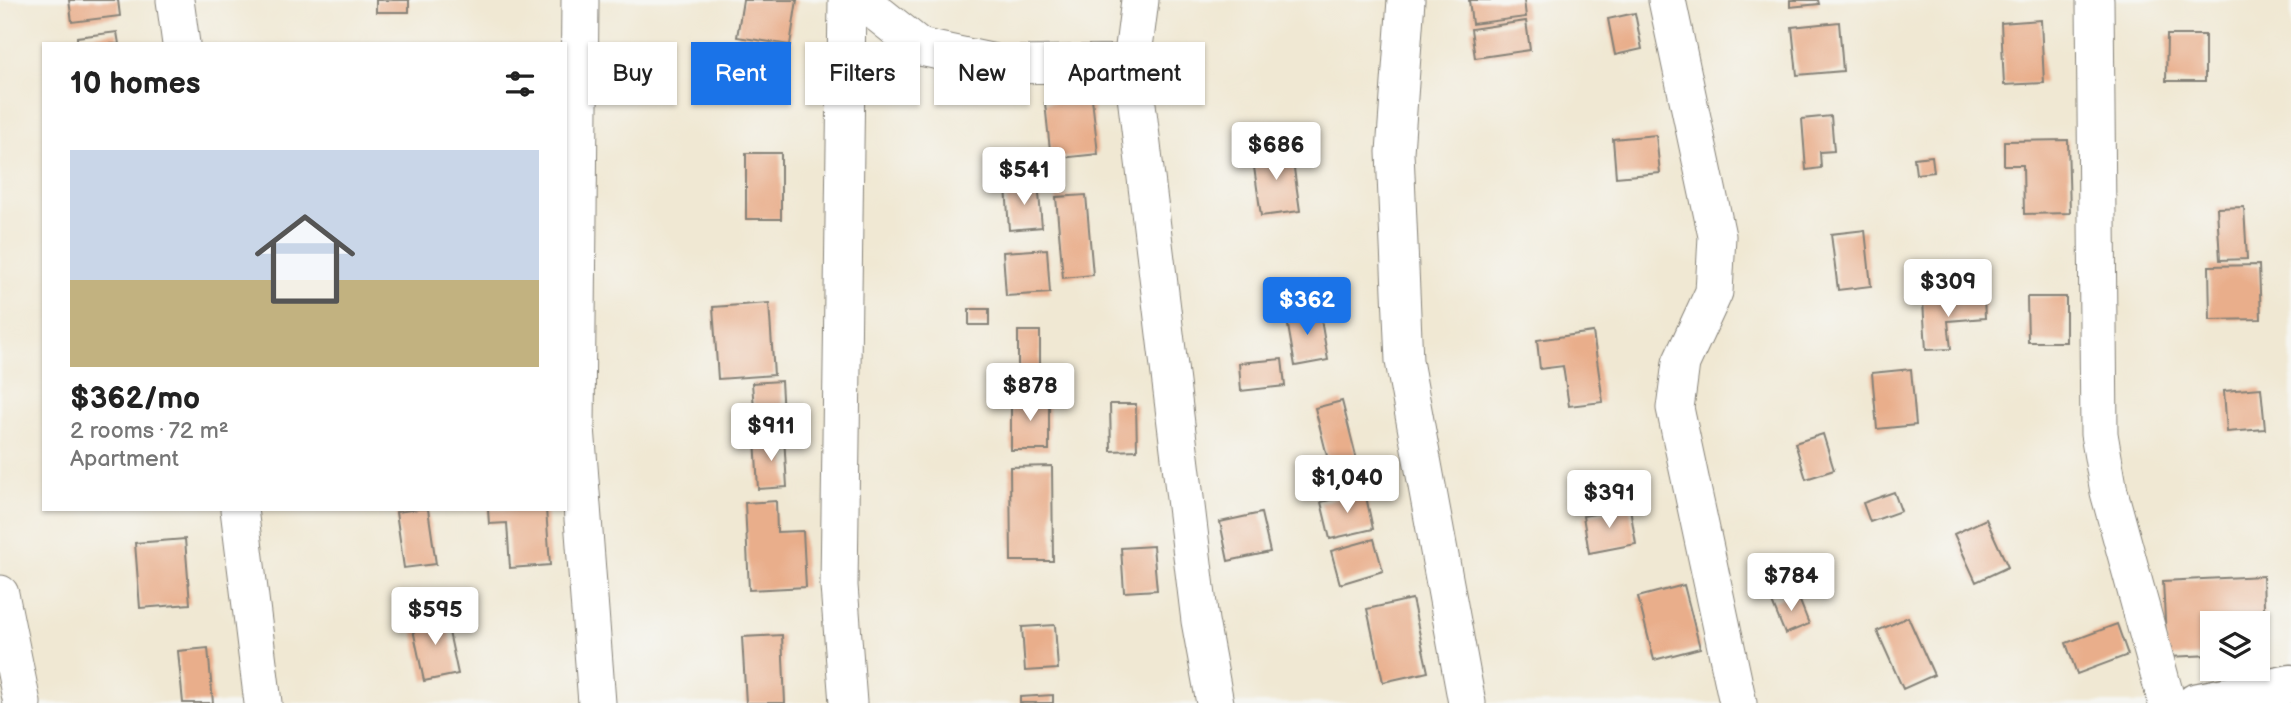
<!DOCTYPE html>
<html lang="en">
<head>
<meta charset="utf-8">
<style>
	body { margin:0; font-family:"Balsamiq Sans",sans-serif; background:#f2f2f2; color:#222; height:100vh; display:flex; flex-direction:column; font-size:26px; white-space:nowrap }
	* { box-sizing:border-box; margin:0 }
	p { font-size:23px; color:#767676 }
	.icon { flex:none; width:38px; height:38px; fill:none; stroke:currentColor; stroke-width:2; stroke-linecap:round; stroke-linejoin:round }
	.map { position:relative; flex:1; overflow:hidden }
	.details { position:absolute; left:42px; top:42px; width:525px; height:469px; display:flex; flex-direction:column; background:#fff; border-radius:0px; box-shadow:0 2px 5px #0004 }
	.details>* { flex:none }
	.banner { position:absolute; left:588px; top:42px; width:665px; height:63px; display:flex; gap:14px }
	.fabs { position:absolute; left:2200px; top:611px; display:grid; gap:14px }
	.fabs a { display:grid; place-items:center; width:70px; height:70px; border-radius:0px; background:#fff; box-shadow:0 2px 5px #0004; font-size:35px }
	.price { position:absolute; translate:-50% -60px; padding:0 16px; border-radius:7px; background:#fff; color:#222; font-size:23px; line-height:46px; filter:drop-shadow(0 2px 4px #0008) }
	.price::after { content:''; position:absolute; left:50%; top:42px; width:21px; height:16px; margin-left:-10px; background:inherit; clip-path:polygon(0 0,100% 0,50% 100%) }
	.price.active { background:#1a73e8; color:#fff }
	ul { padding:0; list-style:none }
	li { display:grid; align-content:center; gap:14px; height:371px; padding:0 28px }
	li span { display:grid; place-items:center; height:217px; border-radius:0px; color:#555 }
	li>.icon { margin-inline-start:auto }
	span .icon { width:126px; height:126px; fill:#fffc; stroke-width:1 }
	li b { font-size:30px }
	h2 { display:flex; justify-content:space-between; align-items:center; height:84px; padding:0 28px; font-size:30px }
	.pill { padding:0 24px; border-radius:0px; background:#fff; box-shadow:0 2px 5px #0004; font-size:24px; line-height:63px }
	.pill.active { background:#1a73e8; color:#fff }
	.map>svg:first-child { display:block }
</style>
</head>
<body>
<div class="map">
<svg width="2291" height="703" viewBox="0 0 2291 703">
	<rect width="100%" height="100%" fill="#f6f6f2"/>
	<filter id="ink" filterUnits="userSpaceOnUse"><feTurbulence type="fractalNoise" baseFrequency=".0143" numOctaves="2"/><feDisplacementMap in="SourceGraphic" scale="14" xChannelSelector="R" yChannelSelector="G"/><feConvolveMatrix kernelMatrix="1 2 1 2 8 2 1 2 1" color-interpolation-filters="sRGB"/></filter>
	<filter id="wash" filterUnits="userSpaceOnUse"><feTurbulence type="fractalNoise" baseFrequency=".00686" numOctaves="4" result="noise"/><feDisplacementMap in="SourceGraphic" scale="28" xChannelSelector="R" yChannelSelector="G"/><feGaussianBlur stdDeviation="1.57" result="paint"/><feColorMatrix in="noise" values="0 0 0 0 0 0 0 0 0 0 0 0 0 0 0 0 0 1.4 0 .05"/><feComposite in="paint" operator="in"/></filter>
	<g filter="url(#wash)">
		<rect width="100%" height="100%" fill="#f0e8d3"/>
		<g id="blocks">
			<path fill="#e9ae8b" d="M69,0h49l2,16 -48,6z
				M376,0h33v12h-33z
				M743,0h54l-7,45 -53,-8z
				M1469,0h55l2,17 -54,7z
				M1790,0h28l1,4 -29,3z
				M1635,13l7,36 -27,6 -7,-36z
				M2041,20l3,63 -40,2 -3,-62z
				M1526,21l4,29 -55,8 -4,-29z
				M1839,22l4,49 -46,4 -5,-48z
				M117,32l2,12h-42v-7z
				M2167,35h38v46h-39z
				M1092,98l6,56 -47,5 -6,-56z
				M1831,116l3,35 -14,1 1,16 -15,2 -4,-51z
				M1656,135l4,38 -44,4 -3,-38z
				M2068,140l2,73 -46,1 -1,-49h-19v-24z
				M1291,148l9,63 -39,5 -9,-63z
				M746,153h35v66h-35z
				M1932,156l2,16 -18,2 -2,-16z
				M1038,183l4,44 -33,3 -3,-44z
				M1086,195l7,80 -30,3 -7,-81z
				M2244,207l3,52 -27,1 -3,-52z
				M1865,230l6,56 -33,4 -7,-56z
				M1047,249l3,44 -44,3 -3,-44z
				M2259,265l2,54 -51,1 -1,-54z
				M1984,297l1,21 -37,3 3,28 -25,1 -3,-49z
				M2027,297h39v45h-38z
				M769,303l5,72 -56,4 -5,-72z
				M1319,308l9,52 -33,6 -9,-52z
				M969,309h20v16h-20z
				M1018,331h22v44h-22z
				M1593,332l10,70 -34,4 -6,-40 -23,3 -3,-29z
				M1282,359l3,27 -44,5 -2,-28z
				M1911,369l5,56 -39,4 -5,-56z
				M781,381l3,50 -28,2 -4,-50z
				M2261,388l4,41 -38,3 -3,-41z
				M1011,395h38v55h-38z
				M1342,401l17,67 -27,8 -17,-68z
				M1110,404h26l1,46 -26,1z
				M1823,434l11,36 -28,9 -11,-36z
				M784,436l3,51 -29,2 -3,-51z
				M1052,466l1,95h-42l-1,-94z
				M1365,492l8,37 -43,10 -9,-37z
				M1894,492l7,19 -31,11 -7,-19z
				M776,501l1,31 26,-1 3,56 -57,3 -4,-87z
				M1630,508l6,36 -47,9 -6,-37z
				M419,509h9l8,55 -32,4 -8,-56z
				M488,509h58l4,56 -40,3 -3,-45 -18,1z
				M1261,513l9,39 -42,9 -8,-39z
				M1986,519l22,48 -32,15 -22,-48z
				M185,539l5,65 -50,4 -5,-65z
				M1374,539l9,32 -43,13 -9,-33z
				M1153,546l4,44 -33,2 -3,-44z
				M2263,576l2,61h-7v-14h-46v32l-45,2 -4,-76z
				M1684,585l16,63 -46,12 -16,-63z
				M1796,591l13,33 -24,10 -13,-32z
				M1412,599l16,73 -45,10 -16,-73z
				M445,613l13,61 -34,7 -13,-61z
				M1908,617l26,58 -31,14 -26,-58z
				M2117,624l11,31 -51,19 -11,-31z
				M1055,625l3,44 -33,2 -3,-44z
				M782,635l3,68h-39l-4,-66z
				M208,648l5,55h-30l-5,-52z
				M1053,695v8h-33v-6z"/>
		</g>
	</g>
	<g filter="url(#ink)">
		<use href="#blocks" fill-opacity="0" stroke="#868278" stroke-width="2"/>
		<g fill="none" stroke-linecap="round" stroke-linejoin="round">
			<defs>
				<path id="minor" d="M175,0l6,44
					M580,0l-4,427 21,276
					M847,0l-8,586 9,117
					M861,0l59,47 85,18 127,-2 8,-63
					M1406,0l-11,152 9,209 63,342
					M1667,0l50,236 -3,56 -33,71 -6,45 63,295
					M2095,0l4,434 10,58 58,211
					M1132,63l68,558 15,82
					M239,509l24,194
					M0,594l22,109"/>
				<path id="tertiary" d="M2195,703l96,-19"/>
			</defs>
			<use href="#minor" stroke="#868278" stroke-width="39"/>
			<use href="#tertiary" stroke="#868278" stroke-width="41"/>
			<use href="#minor" stroke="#fff" stroke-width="37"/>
			<use href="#tertiary" stroke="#fff" stroke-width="38"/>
		</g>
	</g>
</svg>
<div class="fabs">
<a><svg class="icon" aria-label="layers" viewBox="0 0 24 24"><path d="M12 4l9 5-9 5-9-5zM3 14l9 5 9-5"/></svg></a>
</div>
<b class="price" style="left:1276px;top:182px">$686</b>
<b class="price" style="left:1024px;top:207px">$541</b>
<b class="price" style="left:1948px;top:319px">$309</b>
<b class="price active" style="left:1307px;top:337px">$362</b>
<b class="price" style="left:1030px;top:423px">$878</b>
<b class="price" style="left:771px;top:463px">$911</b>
<b class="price" style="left:1347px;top:515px">$1,040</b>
<b class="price" style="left:1609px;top:530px">$391</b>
<b class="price" style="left:1791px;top:613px">$784</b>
<b class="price" style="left:435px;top:647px">$595</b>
<div class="banner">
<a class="pill">Buy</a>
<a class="pill active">Rent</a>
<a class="pill">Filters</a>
<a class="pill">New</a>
<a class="pill">Apartment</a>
</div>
<section class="details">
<h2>10 homes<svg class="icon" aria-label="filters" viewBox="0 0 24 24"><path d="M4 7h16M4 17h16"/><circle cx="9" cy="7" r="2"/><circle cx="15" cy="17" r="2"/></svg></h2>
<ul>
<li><span style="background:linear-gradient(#c9d6e8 60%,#c2b280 0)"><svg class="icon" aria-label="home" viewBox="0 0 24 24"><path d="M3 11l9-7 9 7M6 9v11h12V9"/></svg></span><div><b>$362/mo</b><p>2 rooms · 72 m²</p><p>Apartment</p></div></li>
</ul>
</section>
</div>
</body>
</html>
